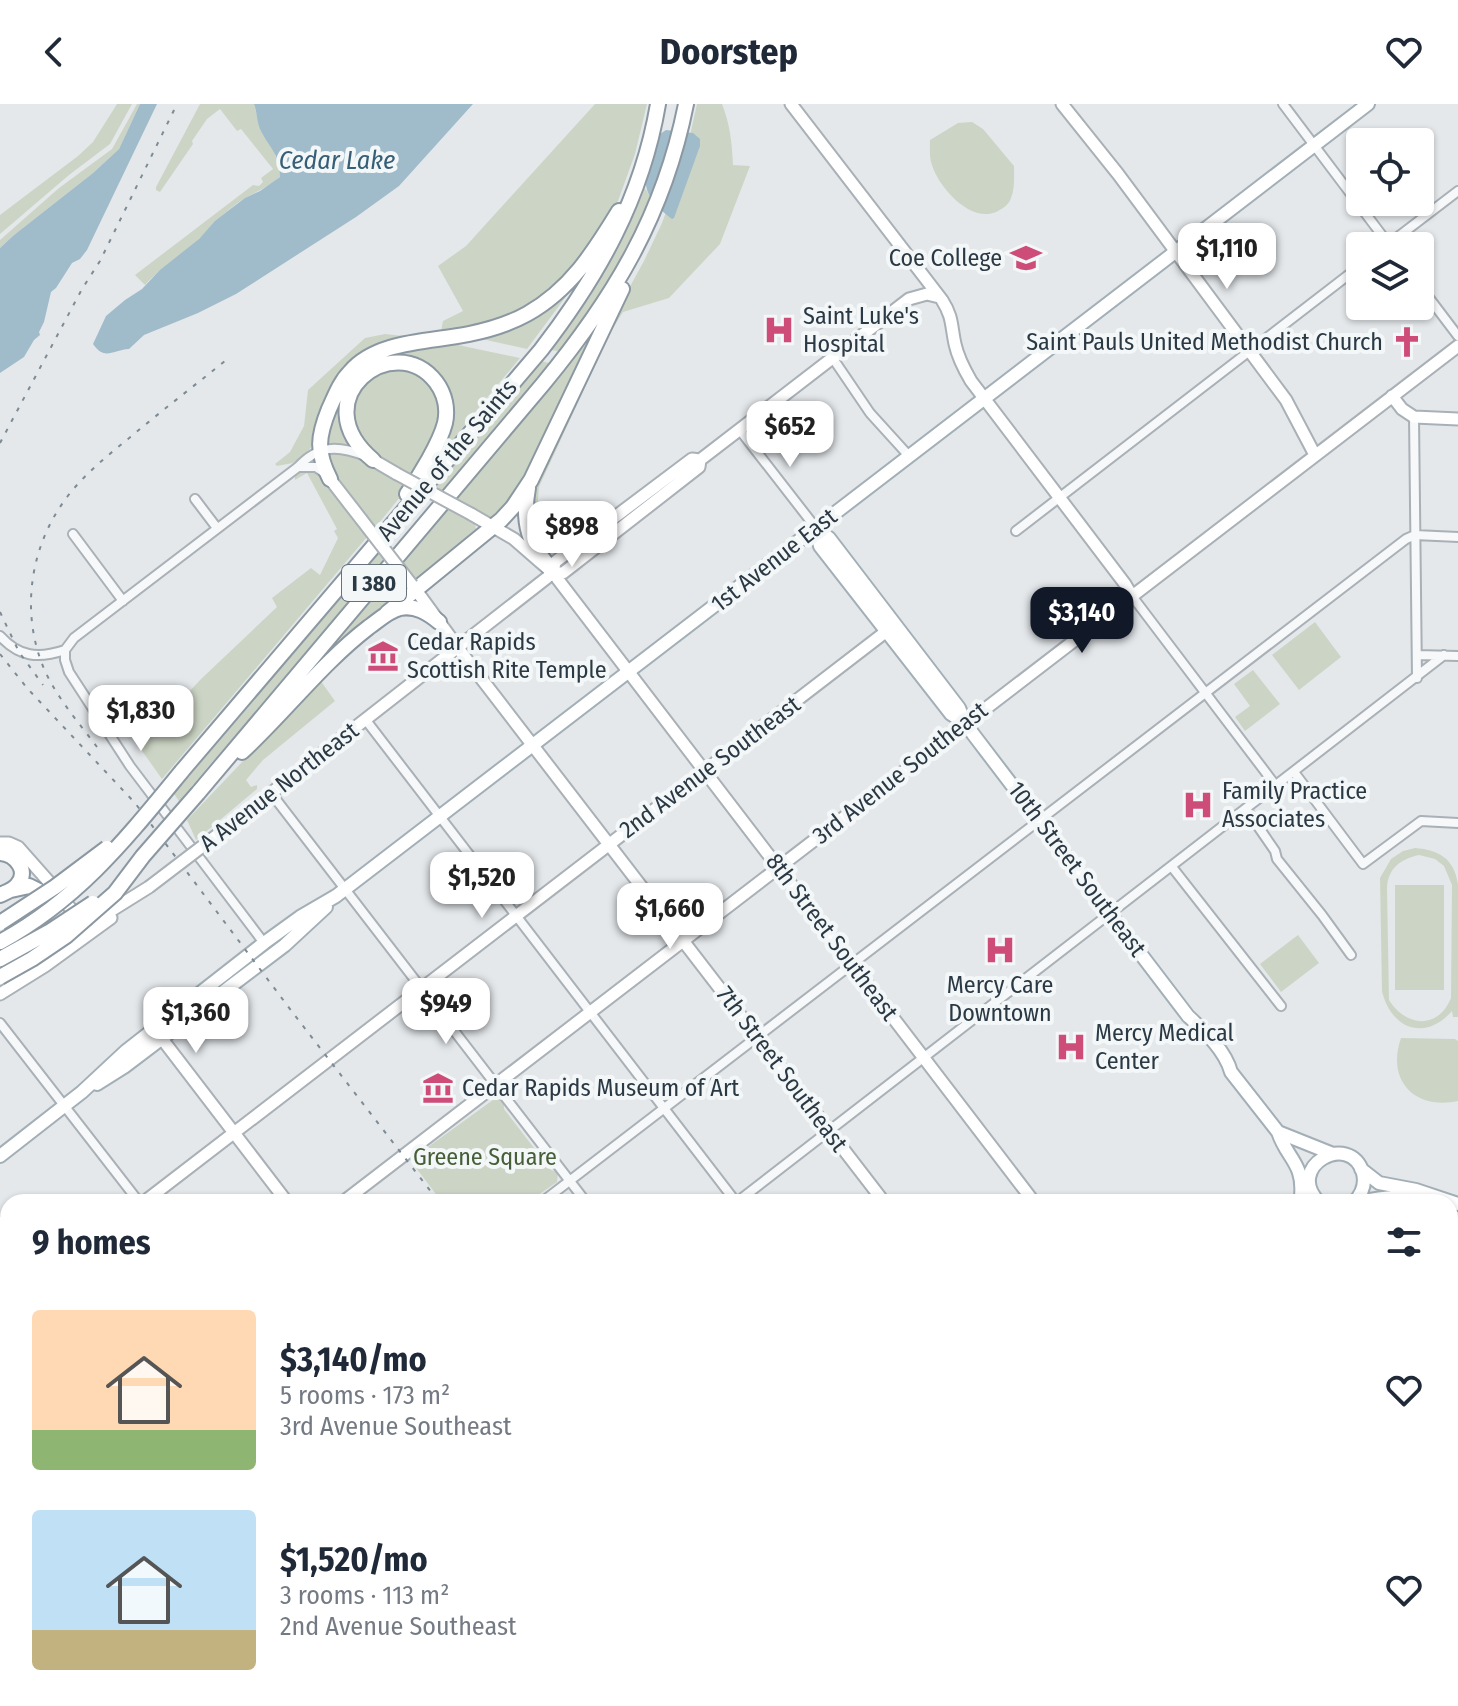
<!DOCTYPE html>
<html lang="en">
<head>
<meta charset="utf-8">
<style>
	body { margin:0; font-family:"Fira Sans Condensed",sans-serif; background:#f2f2f3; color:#1f2937; height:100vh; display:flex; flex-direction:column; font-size:30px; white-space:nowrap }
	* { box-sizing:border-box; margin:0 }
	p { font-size:26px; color:#747a83 }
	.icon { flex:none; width:44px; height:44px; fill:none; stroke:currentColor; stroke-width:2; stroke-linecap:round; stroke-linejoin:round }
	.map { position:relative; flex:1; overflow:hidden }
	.side { position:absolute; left:0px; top:1090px; width:1458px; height:512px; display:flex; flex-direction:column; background:#fff; border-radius:24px 24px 0 0; box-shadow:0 2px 6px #0004 }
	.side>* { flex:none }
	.tools { position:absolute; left:1346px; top:24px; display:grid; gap:16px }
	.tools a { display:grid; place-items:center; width:88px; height:88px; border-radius:8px; background:#fff; box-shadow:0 2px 6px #0004; font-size:40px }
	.price { position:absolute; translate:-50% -68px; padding:0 18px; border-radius:16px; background:#fff; color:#222; font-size:26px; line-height:52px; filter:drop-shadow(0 2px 4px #0008) }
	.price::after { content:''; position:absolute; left:50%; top:48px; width:24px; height:18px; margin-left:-12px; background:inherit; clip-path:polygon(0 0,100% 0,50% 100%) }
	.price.selected { background:#111827; color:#fff }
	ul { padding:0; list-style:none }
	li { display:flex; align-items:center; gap:24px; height:200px; padding:0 32px }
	li span { display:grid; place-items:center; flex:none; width:224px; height:160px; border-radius:8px; color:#555 }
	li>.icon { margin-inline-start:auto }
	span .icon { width:96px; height:96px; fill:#fffc; stroke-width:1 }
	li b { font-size:34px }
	h2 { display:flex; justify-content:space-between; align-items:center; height:96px; padding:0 32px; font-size:34px }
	header { display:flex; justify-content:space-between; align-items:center; height:104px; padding:0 32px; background:#fff; font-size:36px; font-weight:700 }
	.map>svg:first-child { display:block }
</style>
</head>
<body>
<header><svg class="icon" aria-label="back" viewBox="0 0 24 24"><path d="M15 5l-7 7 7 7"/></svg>Doorstep<svg class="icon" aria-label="heart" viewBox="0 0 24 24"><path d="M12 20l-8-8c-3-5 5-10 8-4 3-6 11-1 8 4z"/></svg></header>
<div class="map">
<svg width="1458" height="1602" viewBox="0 0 1458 1602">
	<rect width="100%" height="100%" fill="#e4e8eb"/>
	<path fill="#ccd5c5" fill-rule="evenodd" d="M117,0h15l-22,40 -41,31 -69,59v-19l78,-59 15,-14z
		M137,0h3l-21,45 -26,24 -79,62 -14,13v-8l59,-52 53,-39z
		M200,0h54l7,27 11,15 4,11 4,10v10c-12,10 -25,15 -38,23 -17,11 -29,25 -43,39 -17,17 -38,28 -54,46l-10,-10 118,-90 6,1 4,-4 -2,-4 12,-9 -32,-40 -4,2 -17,-22 -13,10 -15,22 1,3 -33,48 -4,-2v-3z
		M595,0h52l-12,50 -17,47 -11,19 -36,56 -58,41 -67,16 -5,-2 2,-10 20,-10 -25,-45 28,-20z
		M697,0h25c8,20 10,39 11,61l17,1 -30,78 -51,54 -46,14 -13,21 -71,154 -2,25 3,28 12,16 -6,-2 -11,-16 -4,-46 91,-191 22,-40 18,-38 21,-57z
		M972,18l11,7 31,37c0,10 1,23 -3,32 -2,6 -7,10 -13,13 -26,14 -59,-23 -66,-46 -3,-8 -2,-17 -2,-25l28,-17z
		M645,84l5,9c-15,36 -32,72 -54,105 -11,17 -25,33 -37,49l-9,-1c39,-51 72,-102 95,-162z
		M573,183l-46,62 -54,-12z
		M601,220l-80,168 -26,29 -40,-21 98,-115z
		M385,230l37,4 -26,5 -72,70 -11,32 -9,11 -11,7 -16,3 -2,-2 15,-12 14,-26 4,-36 57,-52z
		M444,238l76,16 -99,120 28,-74 -39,-42 -57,21 1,63 -27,-1 -1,-11 22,-55 42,-26z
		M541,257l8,2 -108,129 -7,-4z
		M384,264l30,2 21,17 8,30 -29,60 -32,-17 -17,-12 -13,-22 5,-37z
		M333,348l21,3 55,31 -34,42 -43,-55 -4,-19z
		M307,365c13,3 26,17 29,28l31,40 -205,242 -22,-31 -14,-24 1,-2 10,15 5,-2 37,-32 21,-23 77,-73 -5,-9 39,-30 9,7 18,-37 -4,-7 3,-2 -30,-56 -12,7v-5z
		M449,404l25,14 3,10 -61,48 -14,-17z
		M379,448l5,8 -205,241 -5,-7z
		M394,468l13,18 -105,91z
		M1315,518l26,35 -42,33 -27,-35z
		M1253,566l27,34 -35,27 -10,-14 15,-11 -16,-22z
		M320,576l15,21 -72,59 -17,20 5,7 6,-2v4l-61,51 -9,-20z
		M1415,744c25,2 39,11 43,36v133h-5l-1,-6c-27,31 -61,18 -70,-20l-2,-113 11,-19 12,-8zM1419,751l16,4 9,7 8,19 -1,113c-13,32 -45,29 -62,2l-2,-112c1,-20 14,-29 32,-33z
		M1395,781h49v105h-49z
		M1298,831l21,28 -38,29 -21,-28z
		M1401,934l54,1 3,2v60c-43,9 -72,-20 -57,-63z
		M497,993l7,6v6l47,61 7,2 -1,10 -29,20h-86l-32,-42z"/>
	<path fill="#a0bcca" d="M140,0h17l-70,146 -7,9 -8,4 -16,25 -5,4 -7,30 -5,10 1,3 -6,5 -10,17 -24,16v-125l14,-13 79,-62 26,-24z
		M254,0h219l-74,82 -43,31 -120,77 -38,19 -54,22 -15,14c-17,1 -24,12 -36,-5l13,-28 19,-16 17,-11 18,-19 39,-31 16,-18 18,-14 12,-9 15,-7 20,-14c0,-24 -11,-29 -20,-48 -3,-7 -3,-17 -6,-25z
		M666,26l27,3 7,6v7l-26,72 -2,1c-39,-29 -26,-44 -15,-83z
		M0,1223l8,8v152l-8,-7z
		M0,1503l8,7v84h255l5,8h-268z"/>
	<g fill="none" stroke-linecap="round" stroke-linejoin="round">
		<defs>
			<path id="street" d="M1283,0l107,142
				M1386,142l72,-55
				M1420,182l38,50
				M832,253l38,56 39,43
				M1414,313l3,261
				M739,325l77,99
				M298,363h18l10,7
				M195,395l22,29
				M1016,427l344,-265
				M73,430l50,67
				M1132,492l144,190
				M0,532c19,21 38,23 65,14
				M65,546l9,-12 224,-171c20,-22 40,-22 67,-11
				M65,546v10l4,12 61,94 134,177
				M1417,551l41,1
				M365,615l371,483
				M1294,668l69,92 58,-43 37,2
				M271,689l315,409
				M1246,705l29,42 2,8 45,56 29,40
				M1172,763l109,139
				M0,919l139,179
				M542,1098l864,-663 9,-4 43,2
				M737,1098l707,-547
				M1450,1147l8,-6
				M1450,1256l8,10
				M1450,1296l8,-6
				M1450,1444l8,11
				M518,1594l7,8
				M967,1594l6,8
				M1116,1594l6,8
				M472,1602l11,-8
				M863,1602l10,-8
				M1052,1602l11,-8
				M1244,1602l11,-8"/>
			<path id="secondary" d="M791,0l151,196c11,17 9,26 13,44 3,14 9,25 16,37l154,203 7,12
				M1062,0l56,70 168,226 29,55
				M1392,292l10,13 12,8 44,2
				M373,356l24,14
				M330,375l31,40
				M471,410l43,25 39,34 481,629
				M553,469l2,-11 137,-103 8,1 209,-161 18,-5 12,3
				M413,482l51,70 420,546
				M229,722l324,-253h10l136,-106 1,-7
				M0,739h9l9,4 31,35 26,32 7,4 8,1 11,-2 48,-30
				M0,890l45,-28 66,-48
				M156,927l131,171
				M144,1098l748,-575
				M343,1098l1115,-856
				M0,1119l8,10
				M0,1208l8,-6
				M0,1348l8,-4
				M1450,1587l8,-6
				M365,1594l7,8
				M1265,1594l7,8
				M1414,1594l6,8
				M1431,1602l10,-8"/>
			<path id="primary" d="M816,424l13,10 130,170 6,15 8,11 215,282c16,15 37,34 43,56l47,60c9,27 26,31 23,64
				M816,424l4,18 131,168 14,9
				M97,980l27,-17 161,-122 41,-38
				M1278,1028l55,22
				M0,1052l82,-64 44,-41 138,-108 36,-26 36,-21 1032,-792
				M1361,1065l18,14 37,7 42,14
				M1319,1098c-35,-35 31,-72 44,-29 3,12 -1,21 -9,29
				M1360,1098c21,-5 43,-7 64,-1
				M663,1602l10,-8"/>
			<path id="highway" d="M373,356c-72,-61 21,-133 63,-78 9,12 12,27 9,41 -5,20 -26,54 -38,71
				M330,375c-14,-27 -12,-43 -1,-70 6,-13 11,-27 21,-37 27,-32 81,-30 119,-38 20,-4 40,-10 58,-20 43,-24 67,-62 92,-103
				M528,384c-4,22 -3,45 10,64 5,7 11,14 15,21
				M387,509l114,-93 12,-13 18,-27 91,-191
				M242,648c44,-41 80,-89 127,-125 10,-7 19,-16 31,-19 16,-3 28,5 39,14
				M182,667l359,-421c58,-75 101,-152 117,-246
				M198,689l345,-409c71,-86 121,-169 143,-280
				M0,749c15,1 30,18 17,32 -4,5 -11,7 -17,10
				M11,786l18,-4 22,11"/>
		</defs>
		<use href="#street" stroke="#a9b0b6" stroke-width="12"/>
		<use href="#secondary" stroke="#a9b0b6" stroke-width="15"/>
		<use href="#primary" stroke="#a3afb7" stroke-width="16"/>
		<use href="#highway" stroke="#8b98a2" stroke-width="18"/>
		<use href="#street" stroke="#f6f8f9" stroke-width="8"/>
		<use href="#secondary" stroke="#fff" stroke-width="11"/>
		<use href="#primary" stroke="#fff" stroke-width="12"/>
		<use href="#highway" stroke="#fff" stroke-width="14"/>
		<path stroke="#7d8b95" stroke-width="2" stroke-dasharray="4 8" stroke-linecap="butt" d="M0,339l82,-154 18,-28 77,-157
			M0,508l19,40 24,33
			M0,550l27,34 108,115 158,210 146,189
			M97,643c-18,-24 -39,-48 -52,-76 -26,-59 -15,-129 26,-179 18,-22 41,-40 63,-58 30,-25 61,-49 91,-73
			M776,1594v8
			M825,1594l8,8"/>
		<defs>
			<path id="secondary-bridge" d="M397,370l74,40
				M361,415l51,66
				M149,783l80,-61"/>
			<path id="highway-bridge" d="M0,819l55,-36 52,-39
				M0,838c79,-43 126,-103 182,-171
				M0,855l49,-27 44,-29
				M0,873l32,-18 34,-23 49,-43 28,-37 55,-63"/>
		</defs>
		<use href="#secondary-bridge" stroke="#a9b0b6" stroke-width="15" stroke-linecap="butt"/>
		<use href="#highway-bridge" stroke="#8b98a2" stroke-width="18" stroke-linecap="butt"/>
		<use href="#secondary-bridge" stroke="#fff" stroke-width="11"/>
		<use href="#highway-bridge" stroke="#fff" stroke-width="14"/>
	</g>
	<defs>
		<symbol id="university-bare" viewBox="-9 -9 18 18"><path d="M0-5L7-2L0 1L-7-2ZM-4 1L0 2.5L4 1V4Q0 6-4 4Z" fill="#cd4c78" stroke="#f3f7f8" stroke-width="2.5" paint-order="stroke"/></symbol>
		<symbol id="hospital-bare" viewBox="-9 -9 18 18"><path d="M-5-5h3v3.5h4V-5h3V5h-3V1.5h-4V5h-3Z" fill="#cd4c78" stroke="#f3f7f8" stroke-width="2.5" paint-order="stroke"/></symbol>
		<symbol id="church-bare" viewBox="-9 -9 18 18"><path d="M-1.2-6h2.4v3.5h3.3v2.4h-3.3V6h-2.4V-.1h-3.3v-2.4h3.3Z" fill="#cd4c78" stroke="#f3f7f8" stroke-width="2.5" paint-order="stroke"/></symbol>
		<symbol id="museum-bare" viewBox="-9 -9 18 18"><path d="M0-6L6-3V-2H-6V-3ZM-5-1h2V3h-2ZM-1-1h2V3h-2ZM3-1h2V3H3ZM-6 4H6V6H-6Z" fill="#cd4c78" stroke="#f3f7f8" stroke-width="2.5" paint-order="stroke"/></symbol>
	</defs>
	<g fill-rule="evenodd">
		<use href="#university-bare" x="1004" y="132" width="44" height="44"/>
		<use href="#hospital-bare" x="757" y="204" width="44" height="44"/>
		<use href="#church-bare" x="1385" y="216" width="44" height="44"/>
		<use href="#museum-bare" x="361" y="530" width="44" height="44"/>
		<use href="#hospital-bare" x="1176" y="679" width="44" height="44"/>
		<use href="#hospital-bare" x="978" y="824" width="44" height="44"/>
		<use href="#hospital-bare" x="1049" y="921" width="44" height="44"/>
		<use href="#museum-bare" x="416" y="962" width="44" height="44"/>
	</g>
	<g text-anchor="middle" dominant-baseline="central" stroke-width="8" stroke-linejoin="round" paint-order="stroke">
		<rect fill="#f3f7f8" stroke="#67727a" stroke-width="2" x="342" y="461" width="64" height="36" rx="6"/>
		<g font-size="22" font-weight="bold" fill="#2b3944">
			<text x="374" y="479">I 380</text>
		</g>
		<g font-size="24" fill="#2b3944" stroke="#f3f7f8" text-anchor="start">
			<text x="1002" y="154" text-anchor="end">Coe College</text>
			<text x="803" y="212">Saint Luke's<tspan x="803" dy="28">Hospital</tspan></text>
			<text x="1383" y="238" text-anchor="end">Saint Pauls United Methodist Church</text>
			<text x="407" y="538">Cedar Rapids<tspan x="407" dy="28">Scottish Rite Temple</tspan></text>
			<text x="1222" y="687">Family Practice<tspan x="1222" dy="28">Associates</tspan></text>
			<text x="1000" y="881" text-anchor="middle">Mercy Care<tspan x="1000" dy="28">Downtown</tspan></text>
			<text x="1095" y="929">Mercy Medical<tspan x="1095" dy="28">Center</tspan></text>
			<text x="462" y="984">Cedar Rapids Museum of Art</text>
		</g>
		<g font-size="24" fill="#2b3944" stroke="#f3f7f8">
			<text transform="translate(447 356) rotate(-50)">Avenue of the Saints</text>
			<text transform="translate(774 456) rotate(-38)">1st Avenue East</text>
			<text transform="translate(710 663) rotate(-37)">2nd Avenue Southeast</text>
			<text transform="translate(900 669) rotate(-38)">3rd Avenue Southeast</text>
			<text transform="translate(279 683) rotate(-38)">A Avenue Northeast</text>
			<text transform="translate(1077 765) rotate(53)">10th Street Southeast</text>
			<text transform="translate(832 833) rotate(53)">8th Street Southeast</text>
			<text transform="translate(782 965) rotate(53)">7th Street Southeast</text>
		</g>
		<g font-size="24" fill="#475f39" stroke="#f3f7f8">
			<text x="485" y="1053">Greene Square</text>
		</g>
		<g font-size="26" font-style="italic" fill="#365f77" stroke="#f3f7f8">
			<text x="337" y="56">Cedar Lake</text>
		</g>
	</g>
</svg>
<div class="tools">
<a><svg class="icon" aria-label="locate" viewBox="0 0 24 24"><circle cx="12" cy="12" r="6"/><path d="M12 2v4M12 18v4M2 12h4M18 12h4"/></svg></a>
<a><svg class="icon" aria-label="layers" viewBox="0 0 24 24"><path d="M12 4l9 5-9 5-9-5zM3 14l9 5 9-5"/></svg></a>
</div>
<b class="price" style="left:1227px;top:187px">$1,110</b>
<b class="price" style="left:790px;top:365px">$652</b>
<b class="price" style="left:572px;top:465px">$898</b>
<b class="price selected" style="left:1082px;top:551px">$3,140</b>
<b class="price" style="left:141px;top:649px">$1,830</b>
<b class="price" style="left:482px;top:816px">$1,520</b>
<b class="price" style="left:670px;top:847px">$1,660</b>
<b class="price" style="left:446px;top:942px">$949</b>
<b class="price" style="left:196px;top:951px">$1,360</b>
<section class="side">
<h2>9 homes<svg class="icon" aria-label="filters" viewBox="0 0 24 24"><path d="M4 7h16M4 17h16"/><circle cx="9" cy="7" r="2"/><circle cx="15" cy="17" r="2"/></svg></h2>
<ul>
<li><span style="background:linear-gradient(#ffd9b3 75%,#8fb573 0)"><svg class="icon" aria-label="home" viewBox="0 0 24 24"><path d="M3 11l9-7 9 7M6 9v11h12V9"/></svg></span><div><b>$3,140/mo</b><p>5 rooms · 173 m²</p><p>3rd Avenue Southeast</p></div><svg class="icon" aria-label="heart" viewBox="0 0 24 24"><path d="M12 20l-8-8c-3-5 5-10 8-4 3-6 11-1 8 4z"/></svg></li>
<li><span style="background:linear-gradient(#bfe0f5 75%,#c2b280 0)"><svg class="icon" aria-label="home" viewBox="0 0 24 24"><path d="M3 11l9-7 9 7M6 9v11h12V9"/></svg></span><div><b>$1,520/mo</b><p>3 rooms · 113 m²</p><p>2nd Avenue Southeast</p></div><svg class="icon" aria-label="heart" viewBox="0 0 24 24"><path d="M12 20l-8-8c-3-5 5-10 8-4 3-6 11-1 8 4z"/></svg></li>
</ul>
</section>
</div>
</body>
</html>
